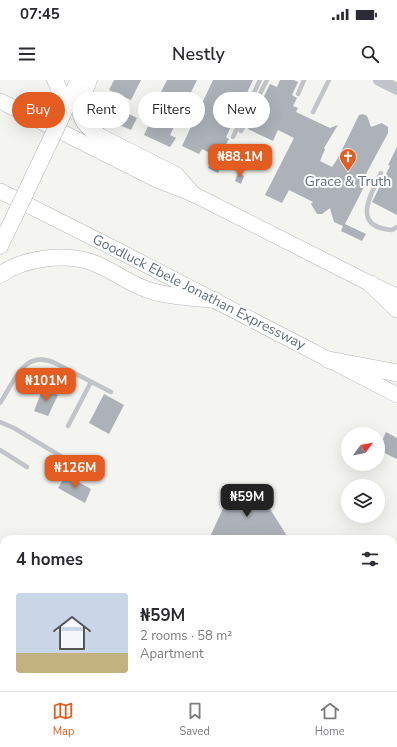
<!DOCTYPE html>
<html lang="en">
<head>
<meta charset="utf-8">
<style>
	body { margin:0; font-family:"Nunito Sans",sans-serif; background:#f2f2f3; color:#2b2b33; height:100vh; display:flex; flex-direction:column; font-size:15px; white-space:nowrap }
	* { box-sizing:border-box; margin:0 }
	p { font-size:13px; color:#7c7c81 }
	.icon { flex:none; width:22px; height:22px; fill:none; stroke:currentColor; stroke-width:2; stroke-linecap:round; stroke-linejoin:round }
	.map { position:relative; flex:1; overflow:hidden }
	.sheet { position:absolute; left:0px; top:455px; width:397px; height:156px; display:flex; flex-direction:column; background:#fff; border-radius:12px 12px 0 0; box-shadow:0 4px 16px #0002 }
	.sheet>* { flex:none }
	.banner { position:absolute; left:12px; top:12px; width:373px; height:36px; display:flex; gap:8px }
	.needle { width:26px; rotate:58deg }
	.buttons { position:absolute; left:341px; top:347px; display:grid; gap:8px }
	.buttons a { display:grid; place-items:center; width:44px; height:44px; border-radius:50%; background:#fff; box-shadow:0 4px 16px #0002; font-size:20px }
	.price { position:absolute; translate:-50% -34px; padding:0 9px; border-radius:8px; background:#e45c20; color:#fff; font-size:13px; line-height:26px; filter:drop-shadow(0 1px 2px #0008) }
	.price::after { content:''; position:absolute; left:50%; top:24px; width:12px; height:9px; margin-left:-6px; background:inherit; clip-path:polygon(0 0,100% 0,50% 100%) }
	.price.on { background:#222; color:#fff }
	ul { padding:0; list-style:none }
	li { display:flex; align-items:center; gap:12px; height:100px; padding:0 16px }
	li+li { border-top:1px solid #e1e1e2 }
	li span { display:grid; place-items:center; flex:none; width:112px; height:80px; border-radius:4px; color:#555 }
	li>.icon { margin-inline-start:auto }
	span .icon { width:48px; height:48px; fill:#fffc; stroke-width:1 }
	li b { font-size:17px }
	h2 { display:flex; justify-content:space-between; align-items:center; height:48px; padding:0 16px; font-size:17px }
	.pill { padding:0 14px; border-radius:18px; background:#fff; box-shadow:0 4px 16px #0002; font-size:14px; line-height:36px }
	.pill.on { background:#e45c20; color:#fff }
	.status { display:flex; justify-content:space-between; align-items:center; height:28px; padding:0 20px; background:#fff; direction:ltr }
	.status svg { height:11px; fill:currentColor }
	header { display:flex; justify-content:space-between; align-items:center; height:52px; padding:0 16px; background:#fff; font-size:18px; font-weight:600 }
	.tab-bar { display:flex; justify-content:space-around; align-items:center; height:56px; border-top:1px solid #e1e1e2; background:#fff; font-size:11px; color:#7c7c81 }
	.tab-bar a { display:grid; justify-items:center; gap:2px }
	.tab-bar .on { color:#e45c20 }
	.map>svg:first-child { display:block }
</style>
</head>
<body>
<div class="status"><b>07:45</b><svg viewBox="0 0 49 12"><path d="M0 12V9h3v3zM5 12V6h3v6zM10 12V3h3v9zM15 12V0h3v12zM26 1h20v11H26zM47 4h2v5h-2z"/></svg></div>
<header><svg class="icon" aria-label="menu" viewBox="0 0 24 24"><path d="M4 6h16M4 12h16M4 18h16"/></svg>Nestly<svg class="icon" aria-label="search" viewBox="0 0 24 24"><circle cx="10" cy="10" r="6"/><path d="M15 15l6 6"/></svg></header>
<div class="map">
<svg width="397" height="611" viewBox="0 0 397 611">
	<rect width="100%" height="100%" fill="#f4f4f0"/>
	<path fill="#acb2b8" d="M114,0h27l-10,20 -22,-10z
		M167,0h30l-27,55 6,3 -6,9 -26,-12 6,-13 -3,-2z
		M213,0h40l-27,57 3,2 -5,9 14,6 -5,9 -8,-4 -7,14 -10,-5 6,-13 -12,-6 -3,5 -17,-8z
		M280,0h14l4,2 -6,13 5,3 -4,8 5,2 -2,4 34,16 8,-3 -14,23 1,1 -5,12 12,6 6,-9 21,-43 4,-1 4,2 4,11 11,-4 6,4v6l-21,39 -3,10 2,1 -21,41 21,10 -4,7 -21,-10 2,-5 -9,-4 -4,-14 -8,6h-5l-6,-10 2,-2 -24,-12 -7,13 -17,-8 29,-57 -16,-8 -5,11 -25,-12 22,-45 7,3z
		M99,24l8,4 -4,11 -9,-4z
		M121,30l16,8 -6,12 -16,-7z
		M397,67v68l-25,-13 18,-36 -2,-1z
		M238,93l6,3 -3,8 -6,-3z
		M43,308l15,7 -10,21 -14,-5z
		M104,314l20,11 -15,29 -20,-11z
		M386,352l11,6v21l-19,-9z
		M66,395l25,14 -6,14 -27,-15z
		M256,407l33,52h-80l22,-48z"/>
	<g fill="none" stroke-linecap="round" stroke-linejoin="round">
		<defs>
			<path id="primary" d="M0,21l157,79 36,14 178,90 26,12
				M0,111l125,63 272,141"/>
			<path id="trunk" d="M55,0c6,12 8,21 6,34
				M89,0c-12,28 -15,41 14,58l73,37 17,19
				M60,40l18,-39
				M0,166l16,-33
				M0,195c23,-17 64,-22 91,-13 18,6 34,19 52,26 17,8 52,10 72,12"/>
			<path id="motorway" d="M371,204l26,25
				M329,280l68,13"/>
		</defs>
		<use href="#primary" stroke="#b4b8bc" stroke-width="16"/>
		<use href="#trunk" stroke="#b4b7ba" stroke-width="17"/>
		<use href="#motorway" stroke="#b4b7ba" stroke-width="18"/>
		<path stroke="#c1c4c8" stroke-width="4.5" d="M298,14l6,-14
			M313,32l16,-32
			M241,51l26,-51
			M233,57l27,-57
			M381,93c-11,23 -30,54 11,57l5,-3
			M0,323c15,-22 23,-54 55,-40l56,29
			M0,342l14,6 68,41
			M68,346l23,-44
			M0,370l27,17
			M0,578l4,-1
			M194,607l8,4
			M58,611l2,-4
			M137,611l2,-4"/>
		<path stroke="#c1c4c8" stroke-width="12" d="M379,0l18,9"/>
		<use href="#primary" stroke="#fff" stroke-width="15"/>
		<use href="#trunk" stroke="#fff" stroke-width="16"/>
		<use href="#motorway" stroke="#fff" stroke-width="17"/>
		<defs>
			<path id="trunk-bridge" d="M16,133l44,-93"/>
		</defs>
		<use href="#trunk-bridge" stroke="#b4b7ba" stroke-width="17" stroke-linecap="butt"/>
		<use href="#trunk-bridge" stroke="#fff" stroke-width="16"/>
	</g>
	<defs>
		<symbol id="church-pin" viewBox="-11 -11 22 30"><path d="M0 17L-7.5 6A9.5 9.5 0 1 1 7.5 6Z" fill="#e45c20" stroke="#fff"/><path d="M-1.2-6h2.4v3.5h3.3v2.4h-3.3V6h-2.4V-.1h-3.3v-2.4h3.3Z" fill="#fff"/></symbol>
	</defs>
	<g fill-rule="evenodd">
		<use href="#church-pin" x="338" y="67" width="20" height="27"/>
	</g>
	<g text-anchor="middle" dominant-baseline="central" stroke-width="4" stroke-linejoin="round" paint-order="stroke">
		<g font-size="14" fill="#637181" stroke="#fff">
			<text x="348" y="101">Grace &amp; Truth</text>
		</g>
		<g font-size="14" fill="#637181" stroke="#fff">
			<text transform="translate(199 212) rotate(27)">Goodluck Ebele Jonathan Expressway</text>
		</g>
	</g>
</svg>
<div class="buttons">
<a><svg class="needle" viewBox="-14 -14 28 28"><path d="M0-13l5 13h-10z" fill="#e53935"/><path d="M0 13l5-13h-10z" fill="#7c7c81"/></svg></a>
<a><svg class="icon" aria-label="layers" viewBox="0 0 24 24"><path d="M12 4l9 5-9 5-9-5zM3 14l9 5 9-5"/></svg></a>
</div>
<b class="price" style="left:240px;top:98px">₦88.1M</b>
<b class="price" style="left:46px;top:322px">₦101M</b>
<b class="price" style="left:75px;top:409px">₦126M</b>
<b class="price on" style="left:247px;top:438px">₦59M</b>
<div class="banner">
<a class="pill on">Buy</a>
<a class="pill">Rent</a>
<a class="pill">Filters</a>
<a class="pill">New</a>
</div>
<section class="sheet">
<h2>4 homes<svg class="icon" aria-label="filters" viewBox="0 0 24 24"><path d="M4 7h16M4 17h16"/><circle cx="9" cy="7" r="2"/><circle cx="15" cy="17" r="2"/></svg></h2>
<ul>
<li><span style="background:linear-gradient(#c9d6e8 75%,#c2b280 0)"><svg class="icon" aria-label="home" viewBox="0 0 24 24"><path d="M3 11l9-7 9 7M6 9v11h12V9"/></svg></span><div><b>₦59M</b><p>2 rooms · 58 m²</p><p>Apartment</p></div></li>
</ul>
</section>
</div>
<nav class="tab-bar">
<a class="on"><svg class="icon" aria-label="map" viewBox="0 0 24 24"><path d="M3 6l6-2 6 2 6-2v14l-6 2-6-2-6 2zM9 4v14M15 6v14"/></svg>Map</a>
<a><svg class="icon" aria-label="saved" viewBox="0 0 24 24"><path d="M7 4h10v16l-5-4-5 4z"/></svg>Saved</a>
<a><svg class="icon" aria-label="home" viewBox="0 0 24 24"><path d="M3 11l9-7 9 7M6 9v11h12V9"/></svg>Home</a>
</nav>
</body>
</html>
